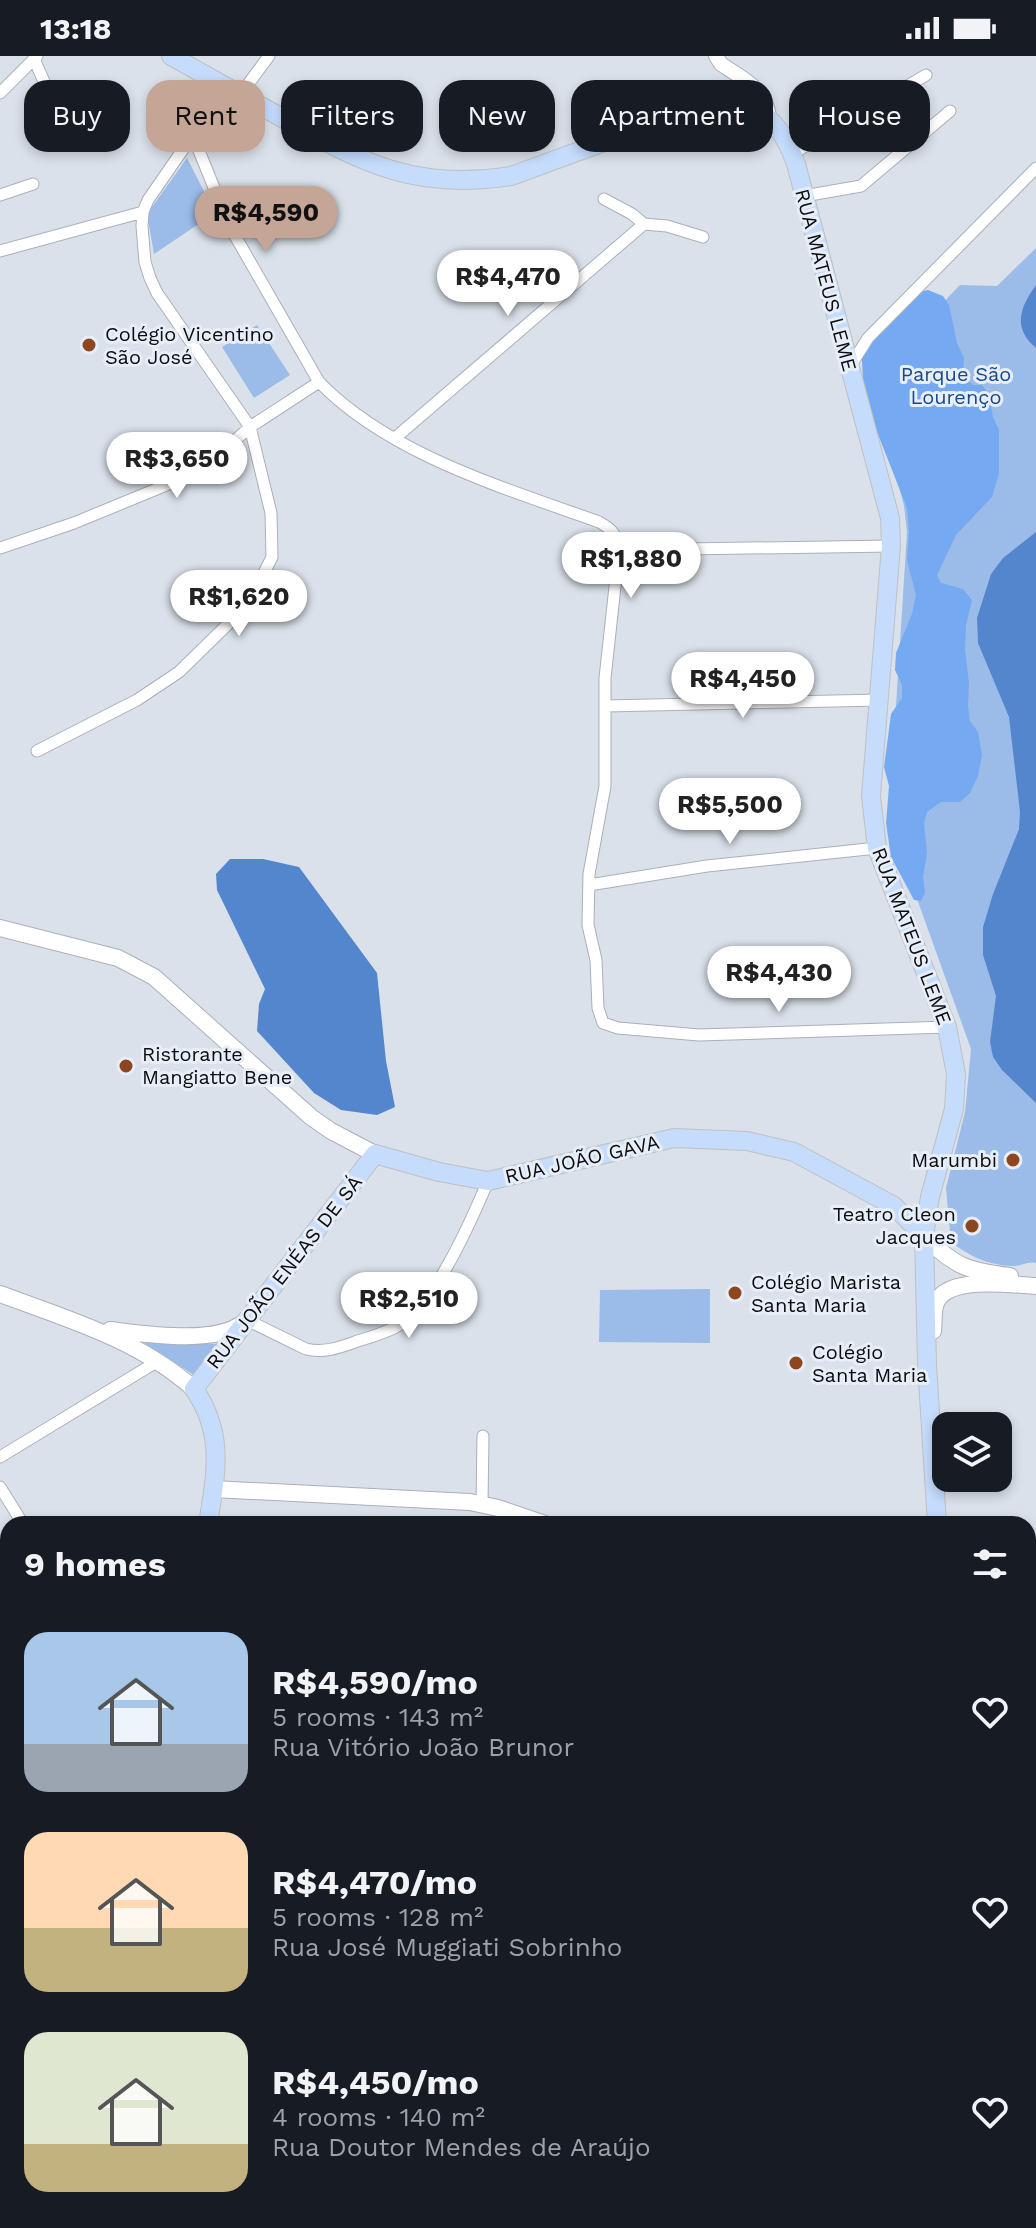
<!DOCTYPE html>
<html lang="en">
<head>
<meta charset="utf-8">
<style>
	body { margin:0; font-family:"Work Sans",sans-serif; background:#242831; color:#f1f3f6; height:100vh; display:flex; flex-direction:column; font-size:30px; white-space:nowrap }
	* { box-sizing:border-box; margin:0 }
	p { font-size:26px; color:#9ea1a6 }
	.icon { flex:none; width:44px; height:44px; fill:none; stroke:currentColor; stroke-width:2; stroke-linecap:round; stroke-linejoin:round }
	.map { position:relative; flex:1; overflow:hidden }
	.drawer { position:absolute; left:0px; top:1460px; width:1036px; height:712px; display:flex; flex-direction:column; background:#171b24; border-radius:24px 24px 0 0; box-shadow:0 4px 12px #0003 }
	.drawer>* { flex:none }
	.hud { position:absolute; left:24px; top:24px; width:988px; height:72px; display:flex; gap:16px }
	.controls { position:absolute; left:932px; top:1356px; display:grid; gap:16px }
	.controls a { display:grid; place-items:center; width:80px; height:80px; border-radius:16px; background:#171b24; box-shadow:0 4px 12px #0003; font-size:40px }
	.price { position:absolute; translate:-50% -68px; padding:0 18px; border-radius:28px; background:#fff; color:#222; font-size:26px; line-height:52px; filter:drop-shadow(0 2px 4px #0008) }
	.price::after { content:''; position:absolute; left:50%; top:48px; width:24px; height:18px; margin-left:-12px; background:inherit; clip-path:polygon(0 0,100% 0,50% 100%) }
	.price.on { background:#c4a596; color:#111 }
	ul { padding:0; list-style:none }
	li { display:flex; align-items:center; gap:24px; height:200px; padding:0 24px }
	li span { display:grid; place-items:center; flex:none; width:224px; height:160px; border-radius:24px; color:#555 }
	li>.icon { margin-inline-start:auto }
	span .icon { width:96px; height:96px; fill:#fffc; stroke-width:1 }
	li b { font-size:34px }
	h2 { display:flex; justify-content:space-between; align-items:center; height:96px; padding:0 24px; font-size:34px }
	.pill { padding:0 28px; border-radius:24px; background:#171b24; box-shadow:0 4px 12px #0003; font-size:28px; line-height:72px }
	.pill.on { background:#c4a596; color:#111 }
	.status { display:flex; justify-content:space-between; align-items:center; height:56px; padding:0 40px; background:#171b24; direction:ltr }
	.status svg { height:22px; fill:currentColor }
	.map>svg:first-child { display:block }
</style>
</head>
<body>
<div class="status"><b>13:18</b><svg viewBox="0 0 49 12"><path d="M0 12V9h3v3zM5 12V6h3v6zM10 12V3h3v9zM15 12V0h3v12zM26 1h20v11H26zM47 4h2v5h-2z"/></svg></div>
<div class="map">
<svg width="1036" height="2172" viewBox="0 0 1036 2172">
	<rect width="100%" height="100%" fill="#dae1ea"/>
	<path fill="#9bbce9" d="M187,102l28,55 -61,41 -7,-40z
		M1036,192v1015c-10,-2 -15,4 -25,3 -23,-1 -42,-10 -60,-24l-5,-54 19,-76 6,-63 -73,-203 -7,-61 16,-253 -3,-26 -33,-129 89,-92 37,1z
		M257,269l33,50 -36,23 -32,-51z
		M710,1233v54l-111,-1 1,-52z
		M144,1287l78,1 -28,31z
		M618,2164h295l4,8h-274z"/>
	<path fill="#75a9f2" d="M928,234l15,6 6,9 8,38 7,15 -1,18 10,9h9l7,9 4,23 6,13v43l-7,24 -36,38 -19,40 4,8 22,6 9,11 -6,25 -1,24 4,34 -1,23 2,15 8,11 4,23 -4,21 -8,17 -10,9h-19l-14,10 -3,11 3,30 -4,24 2,16 -4,8 -7,-1 -23,-43 -5,-34 3,-37 -5,-19 7,-53 11,-16v-13l-7,-15 1,-17 16,-39 4,-19 -9,-35 2,-29 -2,-23 -43,-109 -3,-57 8,-14 38,-33z"/>
	<path fill="#5386cd" d="M1036,229v63c-24,-20 -16,-41 0,-63z
		M1036,476v571l-34,-33 -9,-13 -3,-15 6,-46 -13,-41v-28l10,-33 26,-65 1,-17 -11,-95 -31,-74 -1,-25 14,-44 12,-16z
		M230,803h33l36,8 78,106 9,88 9,46 -18,8 -36,-5 -27,-17 -57,-62 2,-27 6,-15 -48,-99 -1,-16z"/>
	<g fill="none" stroke-linecap="round" stroke-linejoin="round">
		<path stroke="#5386cd" stroke-width="18" d="M1028,1729l8,-35
			M631,2172l1,-8"/>
		<defs>
			<path id="minor" d="M34,3l30,68
				M0,37l37,-37
				M240,39l29,-39
				M193,80l37,91 89,155c71,73 186,106 280,140 13,7 18,13 20,28l-14,128v108l-16,88 -1,51 8,35 2,48 5,15 15,5 81,7 248,-8
				M792,98l134,-79
				M0,139l33,-11
				M804,140l57,-10 89,-75
				M604,143l28,15 12,10 23,2 36,11
				M0,195l143,-39
				M849,312l19,-30 168,-170
				M395,382l249,-214
				M0,492l74,-25 107,-44 34,-21 35,-31 69,-45
				M619,494l272,-4
				M605,650l276,-6
				M37,695l100,-51 42,-28 48,-47 26,-30 19,-38 -1,-44 -21,-86 -93,-134 -7,-15 -5,-16 -3,-36 1,-14 5,-12 78,-113
				M589,829l118,-19 170,-18
				M247,1264l59,29c18,4 32,-1 49,-7 15,-5 32,-9 46,-18 34,-21 71,-105 87,-143
				M0,1401l158,-96
				M0,1431l23,37
				M482,1448l1,-68
				M0,1614l8,-5
				M0,1763l8,13
				M1028,1782l8,-40
				M1028,1795l8,-1
				M0,1830l8,-5
				M0,2049l8,-5
				M0,2105l8,13
				M1028,2142l8,-12
				M36,2164l5,8
				M922,2164l3,8
				M1009,2172l5,-8"/>
			<path id="tertiary" d="M716,0l5,8c22,15 46,25 48,54"/>
			<path id="secondary" d="M0,872l118,30 36,19 157,140 20,14 44,23
				M924,1180c31,31 44,35 86,40
				M0,1238c68,25 139,46 194,95
				M110,1274c36,4 104,15 133,-7
				M933,1275c1,-8 0,-18 2,-25 8,-32 77,-21 101,-20
				M213,1433l257,13 28,6 47,16"/>
			<path id="primary" d="M171,0c38,21 75,42 113,63 80,45 133,72 227,57l199,-73c47,-4 71,18 86,61l94,354 1,28 -20,250 6,52 70,179 9,47 -2,35 -24,88 -6,39 3,128 10,160
				M208,1468c8,-50 17,-90 -14,-135l181,-235 64,18 49,9 186,-43 73,3 47,11 100,54 30,30
				M110,2172v-8
				M583,2172l3,-8"/>
		</defs>
		<use href="#minor" stroke="#aab0b9" stroke-width="13"/>
		<use href="#tertiary" stroke="#aab0b9" stroke-width="16"/>
		<use href="#secondary" stroke="#aab0b9" stroke-width="18"/>
		<use href="#primary" stroke="#bfc0c1" stroke-width="20"/>
		<use href="#minor" stroke="#fff" stroke-width="11"/>
		<use href="#tertiary" stroke="#fff" stroke-width="14"/>
		<use href="#secondary" stroke="#fff" stroke-width="16"/>
		<use href="#primary" stroke="#c5dcfd" stroke-width="18"/>
	</g>
	<g fill="#8c4620" stroke="#e7eef7" stroke-width="3">
		<circle cx="89" cy="289" r="8"/>
		<circle cx="126" cy="1010" r="8"/>
		<circle cx="1013" cy="1104" r="8"/>
		<circle cx="972" cy="1170" r="8"/>
		<circle cx="735" cy="1237" r="8"/>
		<circle cx="796" cy="1307" r="8"/>
	</g>
	<g text-anchor="middle" dominant-baseline="central" stroke-width="6" stroke-linejoin="round" paint-order="stroke">
		<g font-size="20" fill="#0a0c0f" stroke="#e7eef7">
			<text transform="translate(826 224) rotate(75)">RUA MATEUS LEME</text>
			<text transform="translate(912 880) rotate(69)">RUA MATEUS LEME</text>
			<text transform="translate(582 1103) rotate(-13)">RUA JOÃO GAVA</text>
			<text transform="translate(284 1216) rotate(-52)">RUA JOÃO ENÉAS DE SÁ</text>
		</g>
		<g font-size="20" fill="#0a0c0f" stroke="#e7eef7" text-anchor="start">
			<text x="105" y="278">Colégio Vicentino<tspan x="105" dy="23">São José</tspan></text>
			<text x="142" y="998">Ristorante<tspan x="142" dy="23">Mangiatto Bene</tspan></text>
			<text x="997" y="1104" text-anchor="end">Marumbi</text>
			<text x="956" y="1158" text-anchor="end">Teatro Cleon<tspan x="956" dy="23">Jacques</tspan></text>
			<text x="751" y="1226">Colégio Marista<tspan x="751" dy="23">Santa Maria</tspan></text>
			<text x="812" y="1296">Colégio<tspan x="812" dy="23">Santa Maria</tspan></text>
		</g>
		<g font-size="20" fill="#17498a" stroke="#e7eef7">
			<text x="956" y="318">Parque São<tspan x="956" dy="23">Lourenço</tspan></text>
		</g>
	</g>
</svg>
<div class="controls">
<a><svg class="icon" aria-label="layers" viewBox="0 0 24 24"><path d="M12 4l9 5-9 5-9-5zM3 14l9 5 9-5"/></svg></a>
</div>
<b class="price on" style="left:266px;top:198px">R$4,590</b>
<b class="price" style="left:508px;top:262px">R$4,470</b>
<b class="price" style="left:177px;top:444px">R$3,650</b>
<b class="price" style="left:631px;top:544px">R$1,880</b>
<b class="price" style="left:239px;top:582px">R$1,620</b>
<b class="price" style="left:743px;top:664px">R$4,450</b>
<b class="price" style="left:730px;top:790px">R$5,500</b>
<b class="price" style="left:779px;top:958px">R$4,430</b>
<b class="price" style="left:409px;top:1284px">R$2,510</b>
<div class="hud">
<a class="pill">Buy</a>
<a class="pill on">Rent</a>
<a class="pill">Filters</a>
<a class="pill">New</a>
<a class="pill">Apartment</a>
<a class="pill">House</a>
</div>
<section class="drawer">
<h2>9 homes<svg class="icon" aria-label="filters" viewBox="0 0 24 24"><path d="M4 7h16M4 17h16"/><circle cx="9" cy="7" r="2"/><circle cx="15" cy="17" r="2"/></svg></h2>
<ul>
<li><span style="background:linear-gradient(#a9c7e8 70%,#9aa5b1 0)"><svg class="icon" aria-label="home" viewBox="0 0 24 24"><path d="M3 11l9-7 9 7M6 9v11h12V9"/></svg></span><div><b>R$4,590/mo</b><p>5 rooms · 143 m²</p><p>Rua Vitório João Brunor</p></div><svg class="icon" aria-label="heart" viewBox="0 0 24 24"><path d="M12 20l-8-8c-3-5 5-10 8-4 3-6 11-1 8 4z"/></svg></li>
<li><span style="background:linear-gradient(#ffd9b3 60%,#c2b280 0)"><svg class="icon" aria-label="home" viewBox="0 0 24 24"><path d="M3 11l9-7 9 7M6 9v11h12V9"/></svg></span><div><b>R$4,470/mo</b><p>5 rooms · 128 m²</p><p>Rua José Muggiati Sobrinho</p></div><svg class="icon" aria-label="heart" viewBox="0 0 24 24"><path d="M12 20l-8-8c-3-5 5-10 8-4 3-6 11-1 8 4z"/></svg></li>
<li><span style="background:linear-gradient(#dfe7d0 70%,#c2b280 0)"><svg class="icon" aria-label="home" viewBox="0 0 24 24"><path d="M3 11l9-7 9 7M6 9v11h12V9"/></svg></span><div><b>R$4,450/mo</b><p>4 rooms · 140 m²</p><p>Rua Doutor Mendes de Araújo</p></div><svg class="icon" aria-label="heart" viewBox="0 0 24 24"><path d="M12 20l-8-8c-3-5 5-10 8-4 3-6 11-1 8 4z"/></svg></li>
</ul>
</section>
</div>
</body>
</html>
